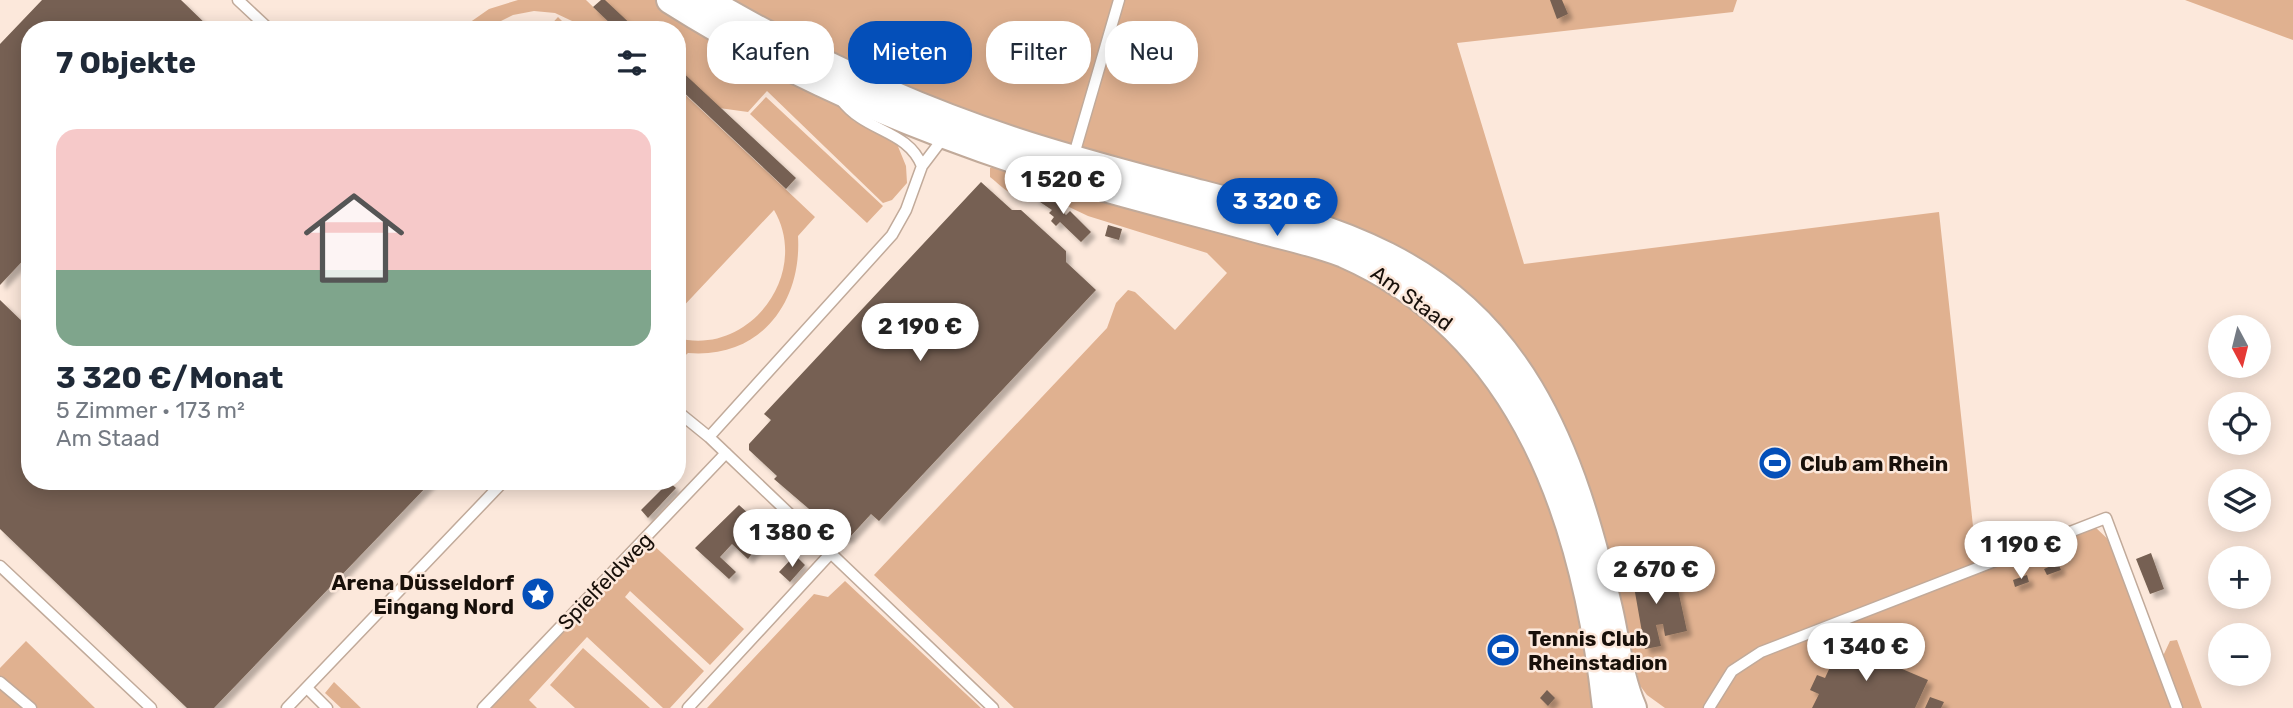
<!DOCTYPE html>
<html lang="de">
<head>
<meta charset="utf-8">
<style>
	body { margin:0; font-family:Rubik,sans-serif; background:#f6f6f7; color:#1f2937; height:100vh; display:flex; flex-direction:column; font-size:26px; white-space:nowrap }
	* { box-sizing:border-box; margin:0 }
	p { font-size:23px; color:#747a83 }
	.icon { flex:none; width:38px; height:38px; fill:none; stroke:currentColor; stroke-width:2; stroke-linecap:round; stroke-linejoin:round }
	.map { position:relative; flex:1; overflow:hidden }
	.details { position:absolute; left:21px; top:21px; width:665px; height:469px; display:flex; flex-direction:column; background:#fff; border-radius:28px; box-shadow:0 4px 18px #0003 }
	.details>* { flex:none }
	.banner { position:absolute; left:707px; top:21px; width:665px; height:63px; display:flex; gap:14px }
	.needle { width:46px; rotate:173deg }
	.tools { position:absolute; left:2208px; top:315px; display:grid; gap:14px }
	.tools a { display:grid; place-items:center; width:63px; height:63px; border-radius:50%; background:#fff; box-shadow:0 4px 18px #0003; font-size:35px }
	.price { position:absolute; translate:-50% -60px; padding:0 16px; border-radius:24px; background:#fff; color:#222; font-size:23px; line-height:46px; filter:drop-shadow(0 2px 4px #0008) }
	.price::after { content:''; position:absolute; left:50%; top:42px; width:21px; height:16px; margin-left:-10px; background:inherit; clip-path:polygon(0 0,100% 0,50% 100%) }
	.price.current { background:#044fb9; color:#fff }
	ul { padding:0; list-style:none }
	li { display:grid; align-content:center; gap:14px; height:371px; padding:0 35px }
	li span { display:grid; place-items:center; height:217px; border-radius:21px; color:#555 }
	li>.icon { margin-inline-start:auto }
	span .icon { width:126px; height:126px; fill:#fffc; stroke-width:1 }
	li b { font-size:30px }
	h2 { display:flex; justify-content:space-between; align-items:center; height:84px; padding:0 35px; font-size:30px }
	.chip { padding:0 24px; border-radius:28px; background:#fff; box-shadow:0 4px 18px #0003; font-size:24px; line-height:63px }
	.chip.current { background:#044fb9; color:#fff }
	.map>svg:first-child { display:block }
</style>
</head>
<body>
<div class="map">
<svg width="2293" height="708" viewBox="0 0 2293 708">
	<defs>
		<filter id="shadow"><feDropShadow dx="5" dy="5" stdDeviation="2" flood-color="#0004"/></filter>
	</defs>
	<rect width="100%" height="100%" fill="#fce8db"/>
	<path fill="#e0b190" d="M518,0h68l31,30h-71l12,-13 9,9 5,-5 -17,-8 -21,-2 -21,4 -30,15h-24l30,-21z
		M601,0h57l170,92 26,29 43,23 9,22 1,17 -15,17 -9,3 -116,-112 -19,21 -29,-4 -42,-38v-40h-44z
		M726,0h1011l-4,12 -276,31 67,221 415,-52 34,314h5l3,20 -6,17 -22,12 -120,46 2,8 259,-103 19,18 61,164h-509l-18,-13 -12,-16 3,-1 -41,-169 -108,-187 -410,-171 -177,-62z
		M2185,0h108v40z
		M677,87l138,130 -17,19c4,67 -38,123 -110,117l-11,10v-25c73,19 134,-65 97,-128l-97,103z
		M766,97l117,109 -16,17 -117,-109z
		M999,164l290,83 95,33 94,80 75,135 45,213h-584l-140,-133 233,-247 9,-25 12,-13 7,2 40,38 52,-57 -20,-20 -119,-37 -21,-10 -23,-18c-22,22 -35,4 -54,-11v-9z
		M649,541l95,88 -34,36 -80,-74 -5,6 79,74 -34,37h-7l-76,-71 -58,63 8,8h-48z
		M845,581l136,127h-274l107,-114 14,3z
		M2177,640l25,68h-20l-19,-52 7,-15z
		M26,641l69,67h-95v-40z
		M583,648l67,60h-75l-25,-23z
		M334,682l27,26h-20l-16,-15z"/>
	<path fill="#766152" filter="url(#shadow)" d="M42,0h139l31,30h-182v223l-30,32v-241z
		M601,0h4l32,30h-20l-24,-23z
		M1550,0h12l6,14 -11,5z
		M677,67l119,111 -10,11 -109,-103z
		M981,182l31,28h9l45,41v11l30,28 -217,231 -8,-7 -22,24h-6l-69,-59 3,-3 -28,-26v-6l22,-24 -7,-6z
		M1044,188l10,10 -2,2 12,8 -3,2 5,5 4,-4 21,21 -10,10 -21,-20 -4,4 -5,-5 3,-4 -5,-4 3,-3 -18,-12z
		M1108,225l14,4 -3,11 -14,-4z
		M0,300l30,29v152h159l8,7 7,-7h228l-218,227h-27l-187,-179z
		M669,482l7,6 -28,30 -7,-8z
		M739,505l10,9 -6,6 10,10 6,-6 9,8 -20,27 -16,-15 -12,13 16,15 -7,7 -34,-31z
		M752,514l7,7 -6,5 -7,-6z
		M2151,553l13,36 -14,5 -14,-35z
		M795,555l10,10 -15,17 -11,-10z
		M1649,560l6,30 22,-5 10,46 -22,5 -2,-12 -7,1 5,21 -16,3 -15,-85z
		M2058,563l3,7 -14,5 -3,-6z
		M2027,575l2,7 -14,5 -2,-7z
		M1841,643l87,37 -13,28h-103l7,-14 -9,-4 7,-15 8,3z
		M1547,690l8,8 -7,8 -8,-8z
		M1930,697l14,5 -3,6h-16z"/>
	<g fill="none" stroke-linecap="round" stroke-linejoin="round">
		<defs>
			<path id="lane" d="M238,0l32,30
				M841,100c25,33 66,29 81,66
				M1073,158l46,-158
				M677,411l32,26 284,271
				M709,437l183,-202 14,-25 16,-44 22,-29
				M0,566l151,142
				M0,682l31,26
				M307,688l20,20
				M287,708l217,-227
				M483,708l243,-255
				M688,708l143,-155
				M1709,708l23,-37 29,-19 345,-134 71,190"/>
			<path id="secondary" d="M670,0c131,83 273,140 421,184 58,17 116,31 173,47 27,7 55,13 80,23 182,80 242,271 262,454
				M706,0c98,57 199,105 306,140 60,20 122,36 183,52 138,36 256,65 335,197 40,67 61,144 79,220 8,34 10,67 24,99"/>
		</defs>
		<use href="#lane" stroke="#c1aa9a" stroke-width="13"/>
		<use href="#secondary" stroke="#c1aa9a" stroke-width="30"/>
		<use href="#lane" stroke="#fff" stroke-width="10"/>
		<use href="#secondary" stroke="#fff" stroke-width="26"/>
	</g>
	<defs>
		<symbol id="stadium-disc" viewBox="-11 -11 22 22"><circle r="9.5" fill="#044fb9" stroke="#fce8db"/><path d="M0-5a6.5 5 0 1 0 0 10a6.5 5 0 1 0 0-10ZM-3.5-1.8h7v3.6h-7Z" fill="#fff"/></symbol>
		<symbol id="sight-disc" viewBox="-11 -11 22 22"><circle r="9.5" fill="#044fb9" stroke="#fce8db"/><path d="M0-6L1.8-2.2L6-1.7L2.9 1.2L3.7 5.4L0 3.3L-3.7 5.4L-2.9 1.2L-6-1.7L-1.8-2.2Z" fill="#fff"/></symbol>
	</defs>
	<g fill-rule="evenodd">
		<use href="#stadium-disc" x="1756" y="444" width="38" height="38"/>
		<use href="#sight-disc" x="519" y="575" width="38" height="38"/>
		<use href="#stadium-disc" x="1484" y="631" width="38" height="38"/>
	</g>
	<g text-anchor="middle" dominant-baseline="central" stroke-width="5" stroke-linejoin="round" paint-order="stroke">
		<g font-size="21" fill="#18100a" stroke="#fce8db">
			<text transform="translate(1412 298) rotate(36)">Am Staad</text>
			<text transform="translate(605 581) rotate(-46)">Spielfeldweg</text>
		</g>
		<g font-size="21" font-weight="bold" fill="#18100a" stroke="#fce8db" text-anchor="start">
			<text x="1800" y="463">Club am Rhein</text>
			<text x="514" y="582" text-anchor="end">Arena Düsseldorf<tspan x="514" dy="24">Eingang Nord</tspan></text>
			<text x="1528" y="638">Tennis Club<tspan x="1528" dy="24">Rheinstadion</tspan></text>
		</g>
	</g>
</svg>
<div class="tools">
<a><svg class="needle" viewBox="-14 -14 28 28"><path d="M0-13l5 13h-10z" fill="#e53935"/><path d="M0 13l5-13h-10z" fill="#747a83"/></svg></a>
<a><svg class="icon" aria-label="locate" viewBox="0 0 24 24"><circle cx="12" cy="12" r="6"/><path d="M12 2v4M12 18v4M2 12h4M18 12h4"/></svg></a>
<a><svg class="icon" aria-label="layers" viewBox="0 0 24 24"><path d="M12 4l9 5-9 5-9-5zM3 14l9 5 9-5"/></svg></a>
<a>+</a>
<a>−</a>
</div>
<b class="price" style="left:1063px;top:216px">1 520 €</b>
<b class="price current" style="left:1277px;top:238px">3 320 €</b>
<b class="price" style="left:920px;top:363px">2 190 €</b>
<b class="price" style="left:792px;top:569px">1 380 €</b>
<b class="price" style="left:2021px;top:581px">1 190 €</b>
<b class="price" style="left:1656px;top:606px">2 670 €</b>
<b class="price" style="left:1866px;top:683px">1 340 €</b>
<div class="banner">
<a class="chip">Kaufen</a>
<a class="chip current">Mieten</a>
<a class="chip">Filter</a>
<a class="chip">Neu</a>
</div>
<section class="details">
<h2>7 Objekte<svg class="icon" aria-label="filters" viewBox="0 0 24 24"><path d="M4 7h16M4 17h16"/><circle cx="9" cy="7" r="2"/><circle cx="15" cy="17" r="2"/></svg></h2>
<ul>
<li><span style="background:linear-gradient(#f6c9c9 65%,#7fa58c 0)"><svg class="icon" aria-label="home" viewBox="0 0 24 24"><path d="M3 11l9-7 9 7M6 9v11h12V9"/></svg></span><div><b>3 320 €/Monat</b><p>5 Zimmer · 173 m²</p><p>Am Staad</p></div></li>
</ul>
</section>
</div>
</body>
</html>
